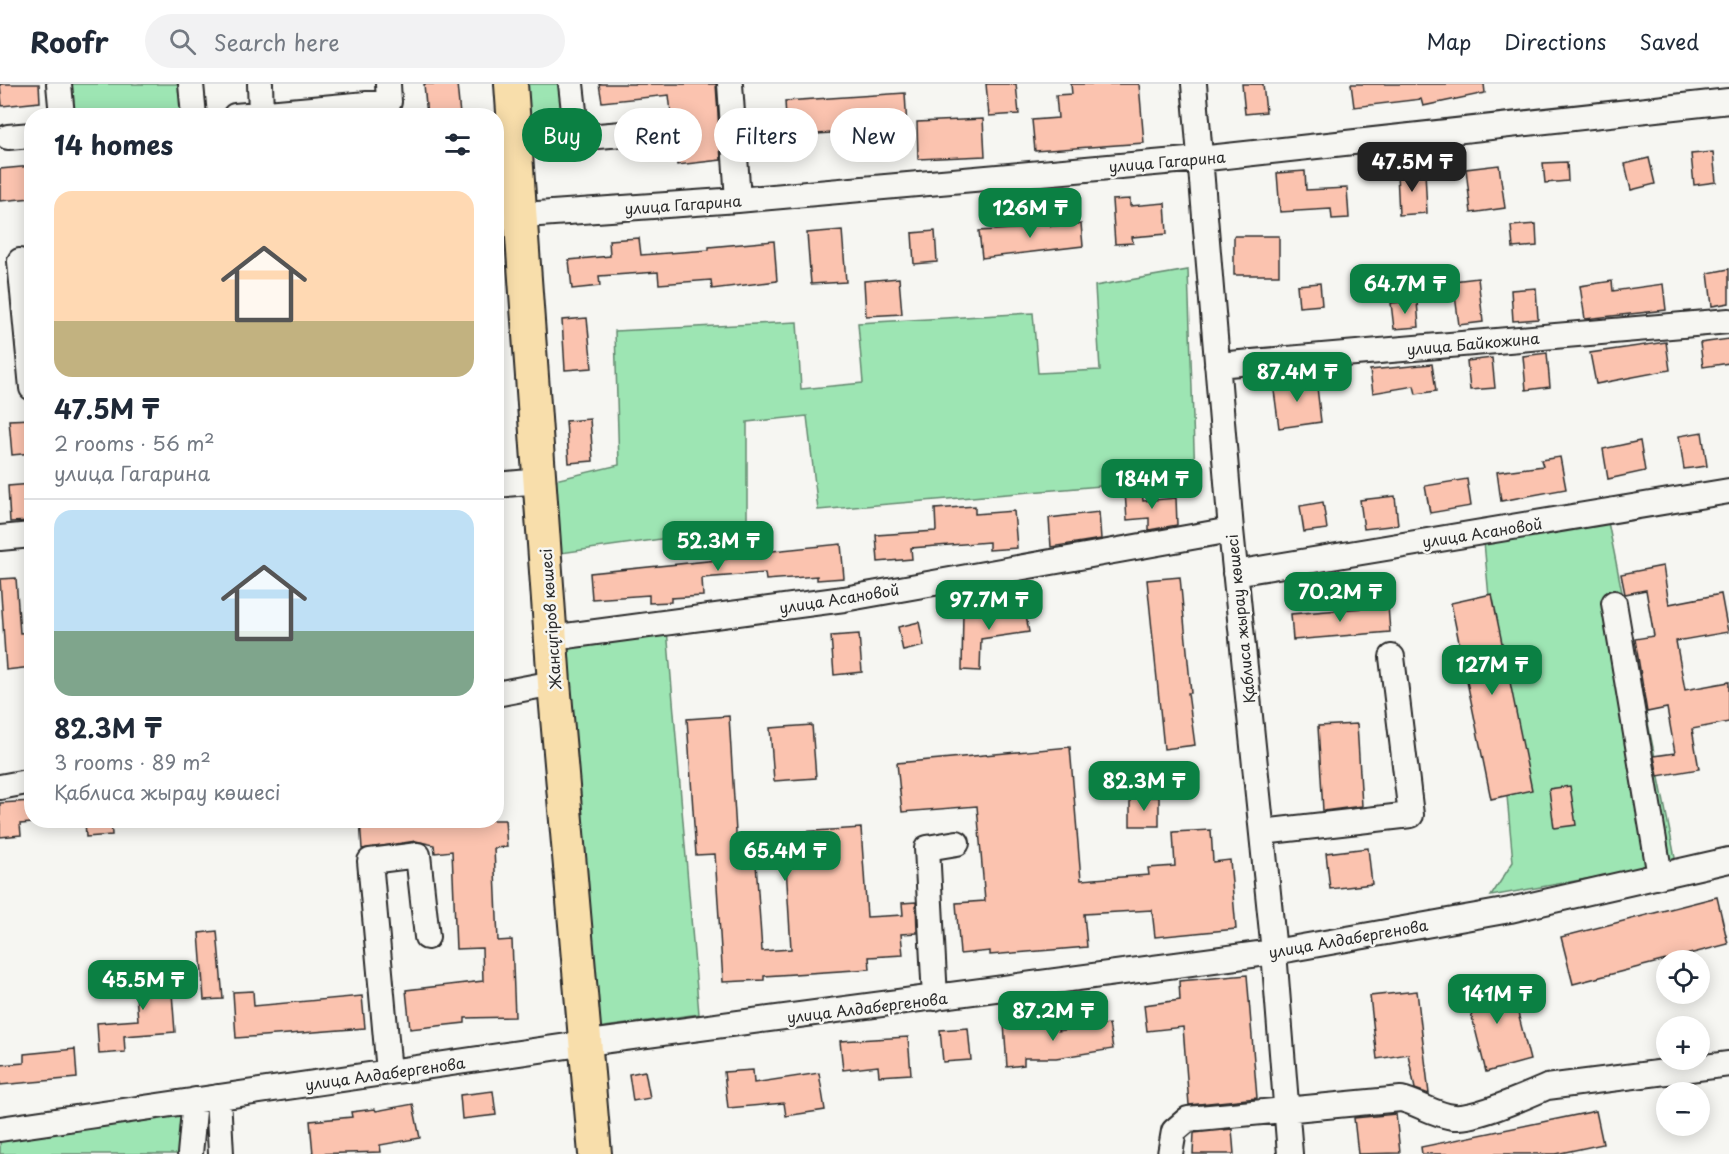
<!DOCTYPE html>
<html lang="en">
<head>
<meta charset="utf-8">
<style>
	body { margin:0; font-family:"Playpen Sans",sans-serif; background:#f2f2f3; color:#1f2937; height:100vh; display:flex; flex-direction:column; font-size:22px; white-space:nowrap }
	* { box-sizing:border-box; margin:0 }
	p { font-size:20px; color:#747a83 }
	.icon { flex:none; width:33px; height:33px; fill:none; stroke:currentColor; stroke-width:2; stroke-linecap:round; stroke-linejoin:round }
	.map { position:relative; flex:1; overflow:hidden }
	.side { position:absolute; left:24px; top:24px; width:480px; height:720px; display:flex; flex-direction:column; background:#fff; border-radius:24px; box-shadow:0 3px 15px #0003 }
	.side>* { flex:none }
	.hud { position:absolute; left:522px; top:24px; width:570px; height:54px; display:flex; gap:12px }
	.fabs { position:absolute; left:1656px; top:866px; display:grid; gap:12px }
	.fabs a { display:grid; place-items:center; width:54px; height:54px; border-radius:50%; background:#fff; box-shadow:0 3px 15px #0003; font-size:30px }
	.price { position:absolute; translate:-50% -51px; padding:0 14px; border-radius:12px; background:#0b8043; color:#fff; font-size:20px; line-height:39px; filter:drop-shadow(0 2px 3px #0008) }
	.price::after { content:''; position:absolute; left:50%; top:36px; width:18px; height:14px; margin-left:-9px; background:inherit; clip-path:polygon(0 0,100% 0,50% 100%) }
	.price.current { background:#222; color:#fff }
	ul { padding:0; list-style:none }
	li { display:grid; align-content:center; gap:12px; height:318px; padding:0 30px }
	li+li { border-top:2px solid #e0e1e3 }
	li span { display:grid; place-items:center; height:186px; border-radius:18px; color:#555 }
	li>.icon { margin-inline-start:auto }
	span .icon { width:108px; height:108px; fill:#fffc; stroke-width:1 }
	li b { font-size:26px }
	h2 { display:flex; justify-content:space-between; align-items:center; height:72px; padding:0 30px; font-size:26px }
	.tag { padding:0 21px; border-radius:27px; background:#fff; box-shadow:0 3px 15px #0003; font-size:21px; line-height:54px }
	.tag.current { background:#0b8043; color:#fff }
	header { display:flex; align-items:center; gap:36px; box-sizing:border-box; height:84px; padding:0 30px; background:#fff; border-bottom:2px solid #e0e1e3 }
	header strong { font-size:28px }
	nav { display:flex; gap:33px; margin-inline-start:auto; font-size:21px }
	.search { width:420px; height:54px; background:#f2f2f3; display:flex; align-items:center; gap:15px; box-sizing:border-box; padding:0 21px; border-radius:33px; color:#747a83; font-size:22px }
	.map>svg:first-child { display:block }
</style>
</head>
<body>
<header>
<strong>Roofr</strong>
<div class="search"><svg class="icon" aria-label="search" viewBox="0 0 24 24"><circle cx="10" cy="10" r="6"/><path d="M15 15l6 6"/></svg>Search here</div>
<nav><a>Map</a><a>Directions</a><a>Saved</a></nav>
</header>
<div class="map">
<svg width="1729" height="1070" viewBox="0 0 1729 1070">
	<rect width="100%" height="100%" fill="#f6f6f2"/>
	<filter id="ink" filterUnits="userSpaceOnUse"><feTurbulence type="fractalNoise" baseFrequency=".0167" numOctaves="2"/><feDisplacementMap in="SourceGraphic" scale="12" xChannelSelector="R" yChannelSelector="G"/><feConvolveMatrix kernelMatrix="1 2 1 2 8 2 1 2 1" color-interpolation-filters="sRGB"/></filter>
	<g filter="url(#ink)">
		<path fill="#9de5b3" stroke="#64886f" stroke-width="1.5" d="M67,0h116l2,31h-115z
			M519,0h44l4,48 -45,3z
			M1188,186l7,208 -377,32 -11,-94 -60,6v105l-186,26 -6,-73 64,-15 -4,-134 182,-9 4,67 62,-6 -5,-60 175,-10 5,60 62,-3 -5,-84z
			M1608,438l68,341 -185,33 22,-34 -29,-320z
			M667,545l32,385 -102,14 -34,-382z
			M185,1031l-4,39h-181v-13z"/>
		<path fill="#fbc3af" stroke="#2b2b2b" stroke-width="1.5" d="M0,0h39l1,18 -38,4z
			M424,0h33l3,31 -33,1z
			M599,0h117l5,76 -44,5 -8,-70 -67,7z
			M986,0h30l3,30 -30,2z
			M1071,0h68l5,59 -109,8 -3,-31 26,-2 -2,-23 16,-1z
			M1242,0h21l3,28 -21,2z
			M1351,0h133l1,9 -62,13 -2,-7 -67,8z
			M905,9l2,35 -120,8 -2,-35z
			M983,35l2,37 -67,3 -1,-37z
			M787,52l1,21 -39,3 -1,-22z
			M1713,68l3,30 -22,3 -3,-31z
			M1649,74l6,26 -24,6 -6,-26z
			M1567,78l1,19 -23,2 -2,-20z
			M1499,81l6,43 -34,5 -5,-44z
			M32,82v32l-32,3v-32z
			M1305,87l1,19 41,-2 2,30 -17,1 -1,-10 -51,3 -3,-39z
			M1425,87l2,42 -28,2 -2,-42z
			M1130,115v7l35,-3 2,31 -35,3 1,6 -18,1 -3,-44z
			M1051,139v3l30,-2 2,22 -101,12 -3,-27 49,-3v-4z
			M1536,140l1,22 -24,2 -2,-22z
			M842,146l4,52 -35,2 -4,-51z
			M935,147l2,31 -23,2 -2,-31z
			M1234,152h45v39h-45z
			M639,154l2,17 68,-5v-3l65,-6 3,40 -65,8 -1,-9 -52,4 -1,-12 -59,4 1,10 -28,3 -3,-29 41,-4 -1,-16z
			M1729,185v34l-17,3 -4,-33z
			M899,194l3,36 -36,2 -2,-35z
			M1478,194l5,44 -24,3 -6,-44z
			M1612,197l1,10 50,-7 3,26 -81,9 -5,-33z
			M1320,199l2,22 -23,2 -2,-22z
			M1536,204l2,31 -25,2 -2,-31z
			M1417,217l2,26 -25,2 -3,-26z
			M587,234l5,50 -27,2 -3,-50z
			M1729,255v24l-26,4 -3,-24z
			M1666,258l4,28 -74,14 -6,-31z
			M1547,269l3,34 -24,3 -3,-34z
			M1492,274l3,30 -25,2 -3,-29z
			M1432,280l4,27 -20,3 -2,-8 -41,7 -3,-23z
			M1316,294l5,44 -42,6 -6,-45z
			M32,335v34l-20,2 -3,-35z
			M590,335l3,42 -24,2 -3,-42z
			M1702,348l5,34 -23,3 -5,-33z
			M1640,357l5,30 -37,8 -5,-30z
			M1560,373l6,32 -65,12 -4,-29 46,-6 -2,-6z
			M1467,395l4,27 -41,7 -5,-27z
			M32,400v37l-22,1 -2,-36z
			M1142,407l1,10 33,-3 1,27 -28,5v-12l-22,2 -2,-28z
			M1395,412l3,29 -34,4 -4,-29z
			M1323,418l4,27 -23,3 -4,-26z
			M975,422v8l39,-3 3,37 -28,2v-8l-78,6 1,11 -34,3 -2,-27 60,-4 -1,-22z
			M1099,428l2,27 -50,8 -2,-29z
			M752,460l1,9 88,-9 3,34 -27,2v-4l-51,4 -1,-7 -63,5 1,18 -32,2v4l-22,1v-8l-57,4 -2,-26 137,-14v-13z
			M1663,482l6,38 52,-10 7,38 -52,9 9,49 44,-8v40l-37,7 7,40 -41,7 -4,-20 21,-3 -8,-45 -20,4 -12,-73 19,-3 -8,-46 -21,4 -4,-20z
			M1180,493l11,116h-3l7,52 -31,4 -17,-169z
			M16,494l4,55 12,-1v35l-26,3 -6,-91z
			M1492,510l40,196 -41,9 -40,-196z
			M1024,521l5,27 -48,7 -1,32 -18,-1 1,-59h24z
			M1388,522l2,26 -97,8 -2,-26z
			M919,538l5,24 -21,5 -5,-24z
			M859,550l3,38 -28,3 -3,-39z
			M729,632l8,133 18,-1 7,103 29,-2 -7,-116 77,-5 6,89 36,-2 -1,-12 14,-1 1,31 -16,1 2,21 -34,2 1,12 -106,7v4l-41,2 -8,-128 -19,1 -9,-136z
			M1357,640l5,82 -39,5 -5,-85z
			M812,641l4,53 -42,3 -4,-53z
			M1070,663l11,133 68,-5 -1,-7 27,-2 -2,-34 38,-2 2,32 17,-2 6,69 -81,8 -3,-27 -68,4 3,33 -97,8v-4l-30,3 -4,-51 29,-2 -8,-95 -75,6 -5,-49z
			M1570,702l6,39 -22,3 -5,-39z
			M1130,713h29v29h-29z
			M32,717v22l-12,1 1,11 -21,2v-34z
			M85,736h26l1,15 -26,2z
			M360,736h145l2,27 -13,1 4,93 14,-1 3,77 -50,1v5l-55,6 -4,-39 77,-9 -1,-33 -26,1 -4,-98 -17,2 -1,-8 -18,-4 -54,8z
			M1368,764l4,36 -42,5 -4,-36z
			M1717,813l11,47 -155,40 -12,-47z
			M217,847l6,68 -19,1 -5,-67z
			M170,883l5,65 -51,4 1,16 -26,2 -2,-31 41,-3 -4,-50z
			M1247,891l10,123 -68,7 -6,-78 -36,4 -3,-26 36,-5 -1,-19z
			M1509,894l21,82 -44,12 -21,-83z
			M253,907l1,15 108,-10 3,32 -129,10 -3,-46z
			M1417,907l12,103 -14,-5 -7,-35 -31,5 -7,-63z
			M1022,938v3l36,-1v7l51,-7 4,25 -57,9h-32v7l-17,2 -3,-44z
			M968,944l3,32 -28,2 -3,-32z
			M908,953l3,37 -32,2 -1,-10 -35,4 -3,-29z
			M75,965l2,29 -77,7v-20l24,-2v-9z
			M753,986l1,13 65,-10 6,37 -39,6 -2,-13 -56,5 -4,-36z
			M645,987l5,27 -17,3 -4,-27z
			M493,1007l3,24 -34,4 -2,-24z
			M413,1020l7,34 -40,7 1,7 -68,2 -3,-33 42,-4 -1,-5 24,-3 1,2z
			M1596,1027l7,33 -47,10h-134l-1,-7z
			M1396,1030l4,39 -42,1 -4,-36z
			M1232,1045l2,25h-41l1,-21z"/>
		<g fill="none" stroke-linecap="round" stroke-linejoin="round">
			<defs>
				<path id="minor" d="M59,0l3,32
					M191,0l3,32
					M260,0l1,28
					M571,0l6,54
					M730,0l8,116
					M1194,0l37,446 43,422 16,202
					M235,32l154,-14 -1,-18
					M8,53l24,-2
					M515,59l131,-11
					M496,133l242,-17 461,-41 530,-58
					M20,177l12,127
					M1217,281l512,-44
					M496,401l44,-4
					M0,454l32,-3
					M1235,489l494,-82
					M1614,519l46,273
					M551,554l293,-39 387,-69
					M496,610l58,-11
					M0,703l32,-6
					M1262,748l149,-17 -19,-158
					M935,914l-8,-150 30,-5
					M389,988l-19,-211 48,-6 9,82
					M218,1013l3,57
					M0,1045l588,-86 686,-91 236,-42 219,-50
					M190,1070l5,-54
					M1170,1070l4,-23 14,-12 213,-20c18,4 33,16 53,18 22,2 72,-21 93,-30l182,-23"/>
				<path id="major" d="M511,0l43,599 41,471"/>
			</defs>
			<use href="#minor" stroke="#2b2b2b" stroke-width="28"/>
			<use href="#major" stroke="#2b2b2b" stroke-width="36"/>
			<use href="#minor" stroke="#f6f6f2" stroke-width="24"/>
			<use href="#major" stroke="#f8deab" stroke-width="32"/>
		</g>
	</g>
	<g text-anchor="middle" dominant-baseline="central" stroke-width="5" stroke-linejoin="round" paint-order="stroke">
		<g font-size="15" fill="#2b2b2b" stroke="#f6f6f2">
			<text transform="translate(1167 77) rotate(-5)">улица Гагарина</text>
			<text transform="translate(683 120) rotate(-4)">улица Гагарина</text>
			<text transform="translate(1473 259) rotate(-5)">улица Байкожина</text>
			<text transform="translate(1482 448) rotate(-9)">улица Асановой</text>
			<text transform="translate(839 514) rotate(-9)">улица Асановой</text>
			<text transform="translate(550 535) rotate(-94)">Жансүгіров көшесі</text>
			<text transform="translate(1240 535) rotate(-96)">Қаблиса жырау көшесі</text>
			<text transform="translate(1348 854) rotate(-10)">улица Алдабергенова</text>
			<text transform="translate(867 923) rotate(-7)">улица Алдабергенова</text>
			<text transform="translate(385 989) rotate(-8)">улица Алдабергенова</text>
		</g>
	</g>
</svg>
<div class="fabs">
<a><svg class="icon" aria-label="locate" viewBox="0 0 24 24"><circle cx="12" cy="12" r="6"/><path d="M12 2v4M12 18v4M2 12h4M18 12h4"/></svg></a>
<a>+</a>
<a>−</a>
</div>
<b class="price current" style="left:1412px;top:109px">47.5M ₸</b>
<b class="price" style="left:1030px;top:155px">126M ₸</b>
<b class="price" style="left:1405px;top:231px">64.7M ₸</b>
<b class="price" style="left:1297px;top:319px">87.4M ₸</b>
<b class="price" style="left:1152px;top:426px">184M ₸</b>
<b class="price" style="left:718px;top:488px">52.3M ₸</b>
<b class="price" style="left:1340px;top:539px">70.2M ₸</b>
<b class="price" style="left:989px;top:547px">97.7M ₸</b>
<b class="price" style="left:1492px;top:612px">127M ₸</b>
<b class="price" style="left:1144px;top:728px">82.3M ₸</b>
<b class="price" style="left:785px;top:798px">65.4M ₸</b>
<b class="price" style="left:143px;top:927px">45.5M ₸</b>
<b class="price" style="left:1497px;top:941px">141M ₸</b>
<b class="price" style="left:1053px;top:958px">87.2M ₸</b>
<div class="hud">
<a class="tag current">Buy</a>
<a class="tag">Rent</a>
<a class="tag">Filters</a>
<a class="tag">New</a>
</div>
<section class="side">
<h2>14 homes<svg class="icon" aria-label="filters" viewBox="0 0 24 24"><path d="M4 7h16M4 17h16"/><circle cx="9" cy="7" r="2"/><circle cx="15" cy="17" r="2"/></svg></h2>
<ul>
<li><span style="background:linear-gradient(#ffd9b3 70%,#c2b280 0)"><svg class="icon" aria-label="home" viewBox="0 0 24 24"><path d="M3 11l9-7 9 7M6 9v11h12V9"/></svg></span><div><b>47.5M ₸</b><p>2 rooms · 56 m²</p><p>улица Гагарина</p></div></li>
<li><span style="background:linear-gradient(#bfe0f5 65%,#7fa58c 0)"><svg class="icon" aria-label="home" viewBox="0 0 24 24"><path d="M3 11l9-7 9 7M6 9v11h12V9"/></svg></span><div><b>82.3M ₸</b><p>3 rooms · 89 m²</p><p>Қаблиса жырау көшесі</p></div></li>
</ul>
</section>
</div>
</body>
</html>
